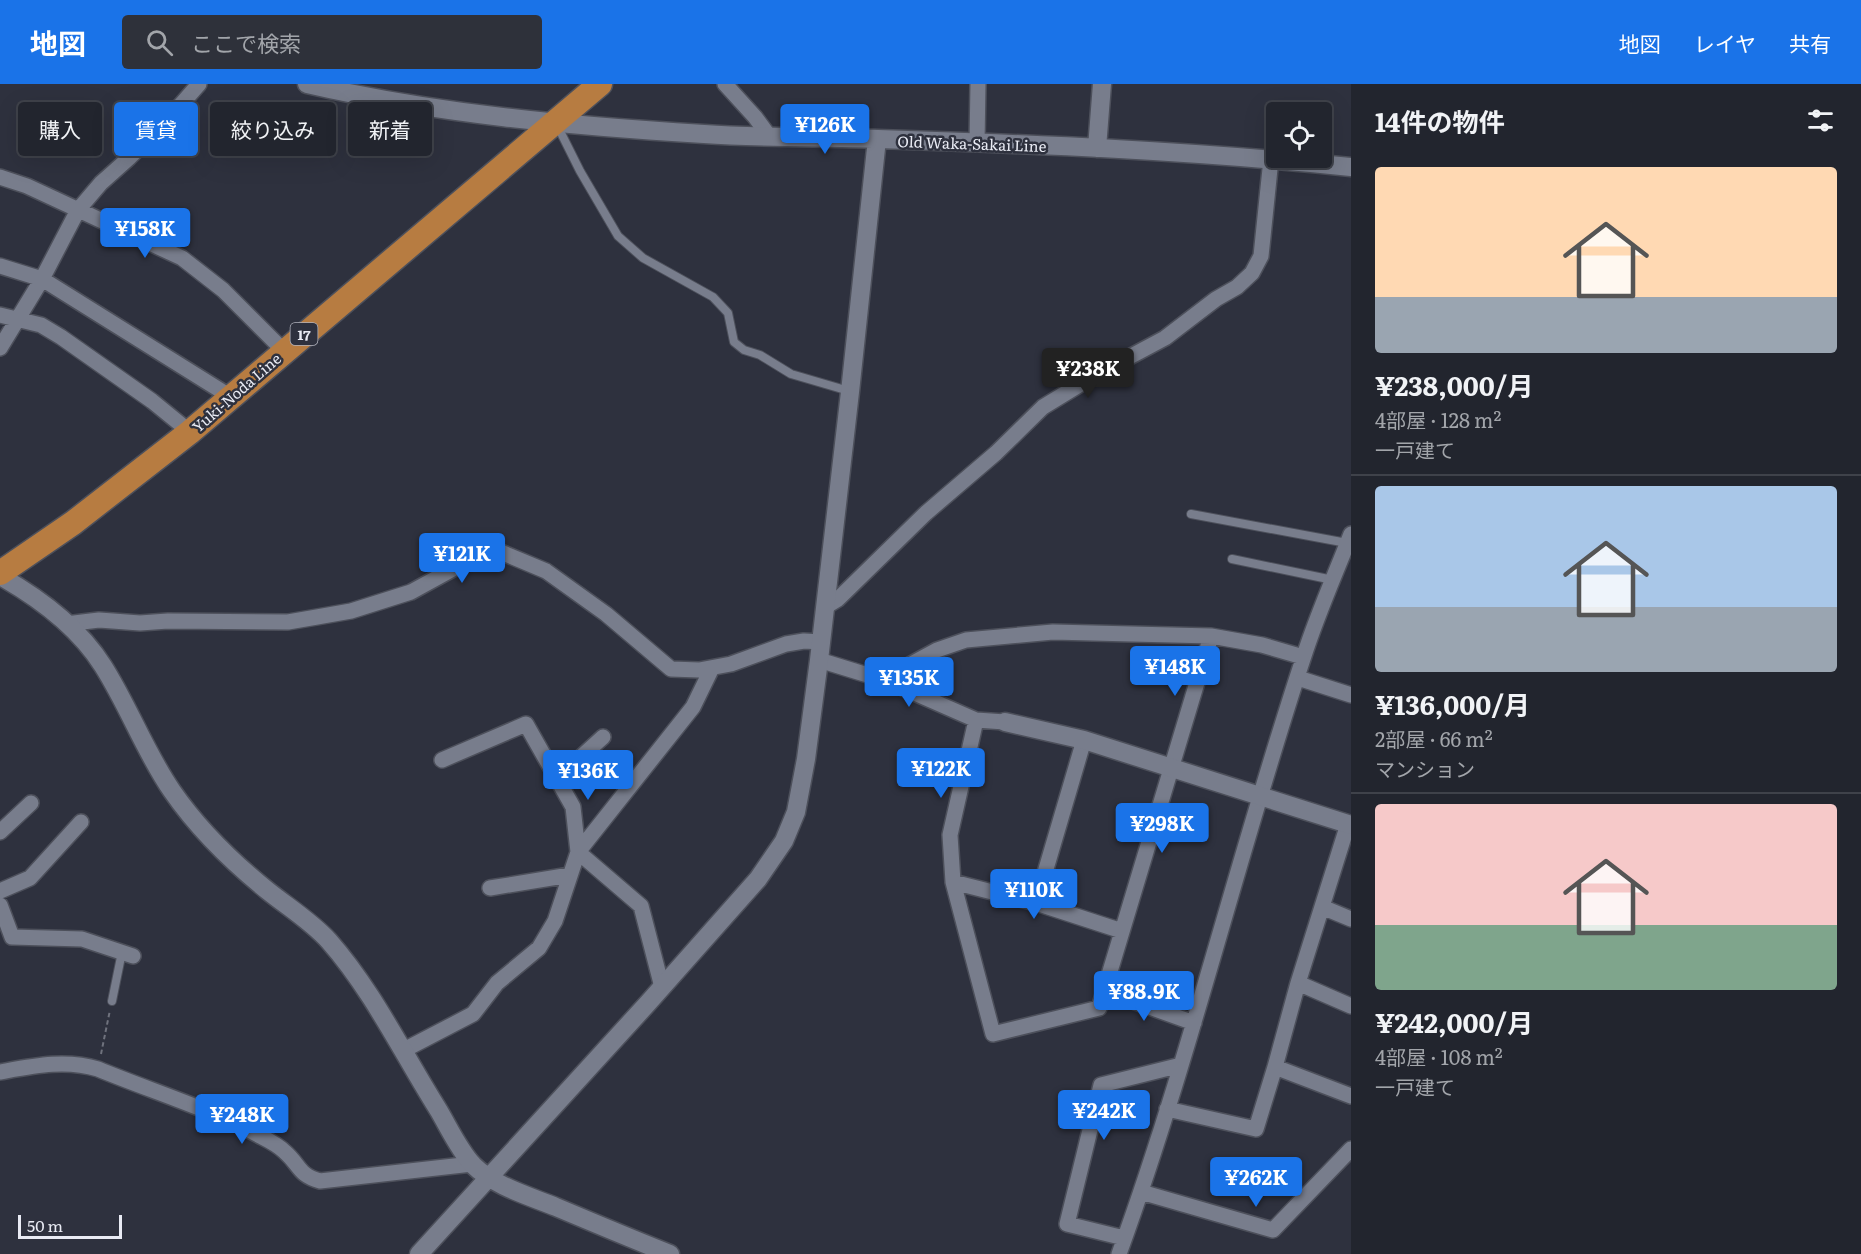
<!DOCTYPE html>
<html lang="ja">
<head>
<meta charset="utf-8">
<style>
	body { margin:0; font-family:Literata,"Noto Sans JP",serif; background:#2e313a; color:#f1f3f6; height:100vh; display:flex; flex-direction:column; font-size:22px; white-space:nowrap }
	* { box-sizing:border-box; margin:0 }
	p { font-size:20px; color:#a2a5aa }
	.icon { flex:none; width:33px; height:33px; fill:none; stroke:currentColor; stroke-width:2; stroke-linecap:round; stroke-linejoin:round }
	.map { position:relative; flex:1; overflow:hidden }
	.side { display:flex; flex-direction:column; background:#22252e; width:510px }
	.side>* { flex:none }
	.banner { position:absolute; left:18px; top:18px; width:570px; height:54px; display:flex; gap:12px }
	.buttons { position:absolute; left:1266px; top:18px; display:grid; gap:12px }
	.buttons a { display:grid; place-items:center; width:66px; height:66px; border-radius:6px; background:#22252e; box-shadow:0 6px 24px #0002,0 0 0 2px #3f424a; font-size:30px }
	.scale { position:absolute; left:18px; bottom:15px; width:104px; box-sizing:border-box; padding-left:6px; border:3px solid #e9ebf4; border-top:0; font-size:16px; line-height:21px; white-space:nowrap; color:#e9ebf4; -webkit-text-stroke:4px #2e313e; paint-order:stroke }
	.price { position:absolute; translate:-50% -51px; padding:0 14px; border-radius:6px; background:#1a73e8; color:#fff; font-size:20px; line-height:39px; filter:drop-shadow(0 2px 3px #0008) }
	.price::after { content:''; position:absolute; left:50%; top:36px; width:18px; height:14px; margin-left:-9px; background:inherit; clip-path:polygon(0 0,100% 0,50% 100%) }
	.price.current { background:#222; color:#fff }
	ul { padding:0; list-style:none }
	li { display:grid; align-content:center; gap:12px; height:318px; padding:0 24px }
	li+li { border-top:2px solid #3f424a }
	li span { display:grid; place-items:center; height:186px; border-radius:6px; color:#555 }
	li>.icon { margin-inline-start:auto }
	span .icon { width:108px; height:108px; fill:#fffc; stroke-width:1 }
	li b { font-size:26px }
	h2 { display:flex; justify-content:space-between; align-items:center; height:72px; padding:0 24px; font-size:26px }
	.tag { padding:0 21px; border-radius:6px; background:#22252e; box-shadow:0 6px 24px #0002,0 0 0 2px #3f424a; font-size:21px; line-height:54px }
	.tag.current { background:#1a73e8; color:#fff }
	header { display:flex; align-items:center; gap:36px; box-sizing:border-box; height:84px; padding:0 30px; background:#1a73e8; color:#fff }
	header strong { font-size:28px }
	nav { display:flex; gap:33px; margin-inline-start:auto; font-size:21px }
	.search { width:420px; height:54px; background:#2e313a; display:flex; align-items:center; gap:15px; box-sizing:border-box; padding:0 21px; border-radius:6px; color:#a2a5aa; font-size:22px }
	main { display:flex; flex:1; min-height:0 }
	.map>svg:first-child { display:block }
</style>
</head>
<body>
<header>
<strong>地図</strong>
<div class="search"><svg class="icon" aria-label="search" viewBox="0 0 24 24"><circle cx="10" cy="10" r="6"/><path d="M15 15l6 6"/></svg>ここで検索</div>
<nav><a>地図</a><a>レイヤ</a><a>共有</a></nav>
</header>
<main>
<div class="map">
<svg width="1351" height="1170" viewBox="0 0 1351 1170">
	<rect width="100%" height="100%" fill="#2e313e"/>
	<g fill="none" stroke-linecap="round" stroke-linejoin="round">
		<defs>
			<path id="service" d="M562,51l18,36 38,65 25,22 70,39 15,16 6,29 10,8 16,5 31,19 58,17
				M1191,430l156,29
				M1232,475l101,21
				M112,917l10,-49"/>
			<path id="minor" d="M725,0l30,33 14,19
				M977,58l1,-58
				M0,93l27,9 155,72 41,32 61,61
				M0,182l42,13 189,118
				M0,231l41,10 20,12 91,64 38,31
				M0,264l42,-69 36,-69 23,-27 28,-25 42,-42 28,-32
				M825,523l13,-8 88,-86 70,-60 47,-46 49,-30 73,-39 51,-39 21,-12 15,-14 9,-17 10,-97
				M66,540l33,-4 41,3 28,-2 120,1 29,-5 34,-6 60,-19 71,-39 14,-3 50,21 60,43 65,55 28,1 32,-6 55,-20 18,-3 17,1
				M819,576l68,21 89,39 29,2
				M1298,594l53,17
				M887,597l4,-6 46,-25 29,-10 87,-8 158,4 51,9 41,12
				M976,636l-26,115 3,47 40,152 106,-26 112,-372
				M442,676l84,-36 47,83 5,45 63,54 21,81
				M557,695l46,-42
				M0,748l31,-29
				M953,798l83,21 86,28
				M490,804l80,-13
				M0,807l30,-13 51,-56
				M1036,819l48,-163
				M0,821l12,32 70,2 51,17
				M1322,823l29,12
				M1298,899l53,23
				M1105,907l89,32
				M404,966l69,-36 24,-31 42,-35 16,-27 23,-69 115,-145 19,-39
				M1275,983l76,29
				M0,988c33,-6 65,-13 98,-3 53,22 115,41 164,68 8,4 17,9 23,15 15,13 13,23 35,29l152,-17
				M1167,1025l89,20 19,-62 23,-84 50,-159
				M1141,1108l132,38 78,-81
				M1124,1154l-57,-14 34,-139 80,-20
				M1119,1170c71,-196 119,-399 185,-598 13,-41 31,-81 47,-122"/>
			<path id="tertiary" d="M307,0c130,30 264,42 397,50 58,4 116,3 174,5 158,5 316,12 473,28
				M1097,64l5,-64
				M0,492c39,22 79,52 103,90 26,41 42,86 69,125 27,39 60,71 96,100 20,16 44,31 61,50 44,50 74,113 110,170 10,17 20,39 34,54 21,21 56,31 83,42 38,16 76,32 114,47
				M1005,638l79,18 267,85
				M419,1170l229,-251 110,-124 26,-38 12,-29 10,-53 13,-99 31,-268 27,-253"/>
			<path id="primary" d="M0,489l73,-50 117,-91 410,-348"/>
		</defs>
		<use href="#service" stroke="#4d505b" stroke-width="10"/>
		<use href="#minor" stroke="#4d505b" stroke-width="18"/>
		<use href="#tertiary" stroke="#4d505b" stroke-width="21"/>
		<use href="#primary" stroke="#4d505b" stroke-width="27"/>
		<path stroke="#6f727d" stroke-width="2" stroke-dasharray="4.5 3" stroke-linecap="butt" d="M101,970l9,-44"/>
		<use href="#service" stroke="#787d8c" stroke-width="8"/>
		<use href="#minor" stroke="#787d8c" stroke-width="15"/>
		<use href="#tertiary" stroke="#787d8c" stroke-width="18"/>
		<use href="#primary" stroke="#b77c41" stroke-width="24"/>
	</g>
	<g text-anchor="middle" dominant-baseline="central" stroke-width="5" stroke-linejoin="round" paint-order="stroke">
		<rect fill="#2e313e" stroke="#b1b3bd" stroke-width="1.5" x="290.5" y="239" width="27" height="22" rx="4.5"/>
		<g font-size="14" font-weight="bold" fill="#e9ebf4">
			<text x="304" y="250">17</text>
		</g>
		<g font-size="15" fill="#e9ebf4" stroke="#2e313e">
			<text transform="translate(972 59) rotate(2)">Old Waka-Sakai Line</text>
			<text transform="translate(236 308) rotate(-41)">Yuki-Noda Line</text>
		</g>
	</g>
</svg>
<div class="buttons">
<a><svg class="icon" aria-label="locate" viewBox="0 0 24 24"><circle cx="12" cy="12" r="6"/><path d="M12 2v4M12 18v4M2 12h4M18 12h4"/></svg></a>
</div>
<div class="scale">50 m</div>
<b class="price" style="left:825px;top:71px">¥126K</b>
<b class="price" style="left:145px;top:175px">¥158K</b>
<b class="price current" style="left:1088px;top:315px">¥238K</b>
<b class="price" style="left:462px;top:500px">¥121K</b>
<b class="price" style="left:1175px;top:613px">¥148K</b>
<b class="price" style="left:909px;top:624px">¥135K</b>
<b class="price" style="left:941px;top:715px">¥122K</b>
<b class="price" style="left:588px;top:717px">¥136K</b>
<b class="price" style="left:1162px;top:770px">¥298K</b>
<b class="price" style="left:1034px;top:836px">¥110K</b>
<b class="price" style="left:1144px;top:938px">¥88.9K</b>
<b class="price" style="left:1104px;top:1057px">¥242K</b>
<b class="price" style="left:242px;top:1061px">¥248K</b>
<b class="price" style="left:1256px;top:1124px">¥262K</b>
<div class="banner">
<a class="tag">購入</a>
<a class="tag current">賃貸</a>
<a class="tag">絞り込み</a>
<a class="tag">新着</a>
</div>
</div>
<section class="side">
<h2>14件の物件<svg class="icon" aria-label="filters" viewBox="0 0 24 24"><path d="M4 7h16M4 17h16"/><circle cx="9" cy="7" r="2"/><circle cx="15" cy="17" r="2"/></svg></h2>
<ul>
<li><span style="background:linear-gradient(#ffd9b3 70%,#9aa5b1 0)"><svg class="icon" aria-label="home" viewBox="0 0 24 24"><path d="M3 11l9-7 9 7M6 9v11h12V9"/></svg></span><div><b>¥238,000/月</b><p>4部屋 · 128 m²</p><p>一戸建て</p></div></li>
<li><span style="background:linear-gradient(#a9c7e8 65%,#9aa5b1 0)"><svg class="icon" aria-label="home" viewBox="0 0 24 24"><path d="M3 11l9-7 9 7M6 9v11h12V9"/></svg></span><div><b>¥136,000/月</b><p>2部屋 · 66 m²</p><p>マンション</p></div></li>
<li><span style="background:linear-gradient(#f6c9c9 65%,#7fa58c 0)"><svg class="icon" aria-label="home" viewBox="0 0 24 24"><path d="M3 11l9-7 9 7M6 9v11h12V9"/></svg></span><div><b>¥242,000/月</b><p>4部屋 · 108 m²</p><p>一戸建て</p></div></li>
</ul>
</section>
</main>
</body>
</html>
